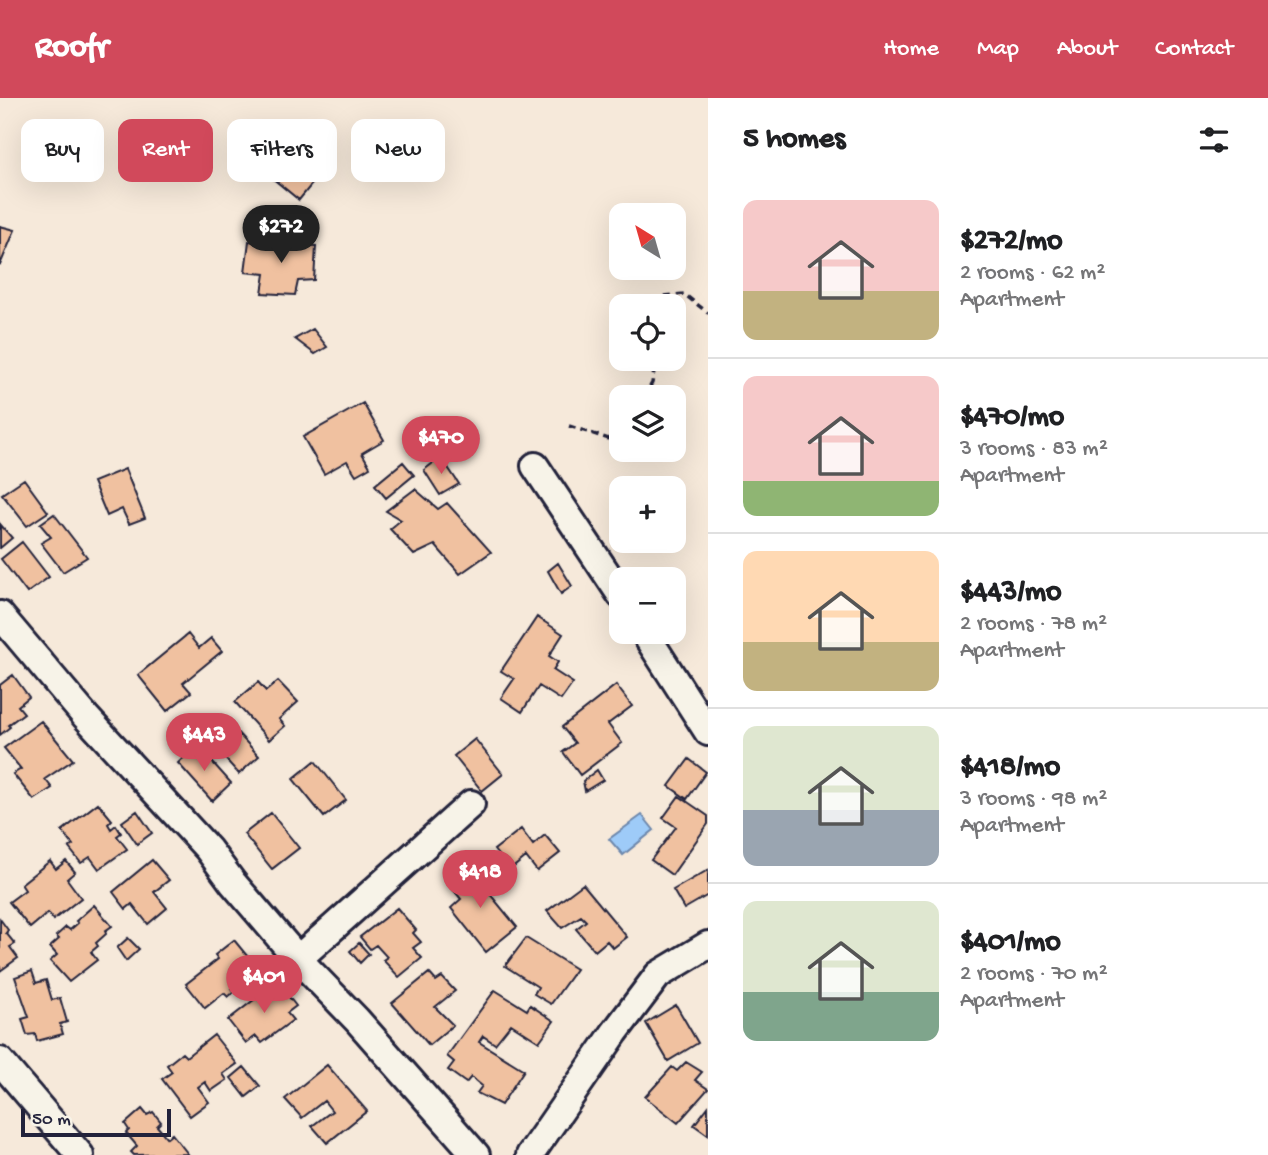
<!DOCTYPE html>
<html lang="en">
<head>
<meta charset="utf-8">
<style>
	body { margin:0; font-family:"Gochi Hand",sans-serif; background:#f2f2f2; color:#202124; height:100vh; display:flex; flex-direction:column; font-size:26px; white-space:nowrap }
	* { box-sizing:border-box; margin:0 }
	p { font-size:23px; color:#757577 }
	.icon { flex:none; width:38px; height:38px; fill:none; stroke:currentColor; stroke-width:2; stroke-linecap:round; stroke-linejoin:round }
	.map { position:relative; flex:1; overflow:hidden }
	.sheet { display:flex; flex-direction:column; background:#fff; width:560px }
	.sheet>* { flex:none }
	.banner { position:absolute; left:21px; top:21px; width:581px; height:63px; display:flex; gap:14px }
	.needle { width:46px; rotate:323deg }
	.controls { position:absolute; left:609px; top:105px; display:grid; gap:14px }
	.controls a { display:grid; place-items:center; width:77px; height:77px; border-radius:14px; background:#fff; box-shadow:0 7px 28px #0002; font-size:35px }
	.scale { position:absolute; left:21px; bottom:18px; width:150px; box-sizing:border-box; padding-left:7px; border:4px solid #22223b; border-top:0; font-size:19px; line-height:24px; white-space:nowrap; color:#22223b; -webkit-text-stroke:5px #f7f3e8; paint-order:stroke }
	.price { position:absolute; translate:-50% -60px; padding:0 16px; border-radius:24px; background:#d1495b; color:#fff; font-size:23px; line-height:46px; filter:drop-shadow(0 2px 4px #0008) }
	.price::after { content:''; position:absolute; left:50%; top:42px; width:21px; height:16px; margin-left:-10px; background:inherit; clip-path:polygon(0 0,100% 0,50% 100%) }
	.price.active { background:#222; color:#fff }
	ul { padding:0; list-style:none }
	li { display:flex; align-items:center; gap:21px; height:175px; padding:0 35px }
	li+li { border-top:2px solid #e0e0e0 }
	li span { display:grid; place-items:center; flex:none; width:196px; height:140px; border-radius:14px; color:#555 }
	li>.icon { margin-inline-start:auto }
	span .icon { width:84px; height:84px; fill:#fffc; stroke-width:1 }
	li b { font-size:30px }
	h2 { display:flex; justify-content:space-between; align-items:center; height:84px; padding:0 35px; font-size:30px }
	.tag { padding:0 24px; border-radius:14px; background:#fff; box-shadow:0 7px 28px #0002; font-size:24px; line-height:63px }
	.tag.active { background:#d1495b; color:#fff }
	header { display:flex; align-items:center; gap:42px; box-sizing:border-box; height:98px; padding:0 35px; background:#d1495b; color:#fff }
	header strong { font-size:33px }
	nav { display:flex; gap:38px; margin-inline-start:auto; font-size:24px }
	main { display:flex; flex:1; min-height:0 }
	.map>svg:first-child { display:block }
</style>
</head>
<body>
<header>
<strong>Roofr</strong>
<nav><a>Home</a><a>Map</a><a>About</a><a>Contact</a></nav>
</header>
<main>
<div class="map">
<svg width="708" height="1057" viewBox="0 0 708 1057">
	<rect width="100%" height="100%" fill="#f6e9da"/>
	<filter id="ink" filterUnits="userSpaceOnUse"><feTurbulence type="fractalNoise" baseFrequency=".0143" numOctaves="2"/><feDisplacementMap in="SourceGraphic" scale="14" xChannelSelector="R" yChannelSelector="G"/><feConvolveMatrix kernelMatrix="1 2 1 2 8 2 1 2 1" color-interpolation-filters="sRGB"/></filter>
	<g filter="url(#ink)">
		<path fill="#9ecbf8" stroke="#6c87ac" stroke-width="2" d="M642,717l12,15 -31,25 -14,-16z"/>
		<path fill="#f0c1a0" stroke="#22223b" stroke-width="2" d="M275,29l50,41 -26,32 -50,-41z
			M0,128l15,4 -15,35z
			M249,143l67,5 -2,34 -16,1 -3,14 -33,-2 3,-19 -20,-2z
			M313,231l14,18 -12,7 -20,-15z
			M363,305l21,37 -22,13 8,14 -14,8 -9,-14 -23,13 -21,-37z
			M429,326l14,22 -14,8 -3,-6 -8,5 -10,-17z
			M441,359l18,27 -19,11 -16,-25z
			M403,364l11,13 -28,23 -11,-13z
			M125,371l20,49 -16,6 -7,-15 -15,7 -14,-34z
			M24,381l24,33 -21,14 -25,-32z
			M415,391l23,20 9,-6 44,49 -31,22 -25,-29 -21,10 -24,-26 11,-9 -15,-9z
			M54,416l33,43 -24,15 -22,-29 10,-6 -11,-13z
			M0,426l12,14 -12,10z
			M22,444l27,35 -22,16 -26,-34z
			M558,465l14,23 -11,8 -13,-23z
			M537,519l26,17 -14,22 9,6 -5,8 20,13 -12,17 -22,-14 -17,26 -21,-14 13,-19 -13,-8z
			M188,536l11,14 12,-10 11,13 -39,32 8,9 -24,19 -29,-36z
			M13,577l16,22 -11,9 6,7 -16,12 2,2 -10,8v-50z
			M278,583l20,21 -19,17 6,7 -16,14 -34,-38 23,-20 8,9z
			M616,587l16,21 -24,18 14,19 -42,32 -17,-23 12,-9 -13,-16z
			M221,617l38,41 -20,18 -37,-41z
			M41,623l32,39 -28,19 7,9 -18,12 -21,-26 8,-5 -17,-21z
			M475,641l28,35 -21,17 -28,-35z
			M197,647l34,38 -19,18 -34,-38z
			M689,661l17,13 -19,27 -18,-13z
			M315,663l31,39 -22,17 -31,-38z
			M597,672l6,10 -18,11 -2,-10z
			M679,698l29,20v8l-36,51 -21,-15 25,-33 -13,-9z
			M98,705l14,17 -4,4 3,5 5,-4 5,8 -4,3 10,13 -28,20 -9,-12 -9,6 -12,-15 4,-3 -11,-14z
			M137,713l15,22 -15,11 -15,-22z
			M271,715l28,35 -27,21 -28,-35z
			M521,731l12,16 12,-10 15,18 -23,18 -11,-14 -16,13 -16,-20z
			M152,762l17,20 -15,12 13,16 -19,16 -16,-20 -6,5 -13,-17z
			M50,763l6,8 10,-8 9,11 -8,7 14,19 -28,22 -5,-7 -18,15 -21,-26 16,-12 -4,-6z
			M467,768l50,61 -31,25 -35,-44 10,-9 -14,-17z
			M708,772v25l-24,14 -11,-19z
			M583,786l44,53 -14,11 -6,-7 -12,10 -19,-22 10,-8 -5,-5 -19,12 -15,-17z
			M94,807l18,21 -7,5 1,3 -10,9 2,3 -7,6 6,8 -28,22 -19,-21 7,-6 -7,-8 9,-8 -3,-3 10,-9 4,3 8,-7 -2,-2z
			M397,810l19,22 -3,3 8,9 -8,6 9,10 -23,19 -16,-17 4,-3 -11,-12 -6,4 -10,-12z
			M0,821l8,11 -2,3 9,11 -5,3 8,11 -18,13z
			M128,840l11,11 -13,12 -9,-13z
			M526,840l50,31 -25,35 -17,-10 4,-7 -33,-21z
			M234,842l28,34 -20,16 -4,-5 -6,4 2,3 -6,5 -4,-4 -19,15 -19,-24 32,-25 -3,-4z
			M359,845l10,11 -9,9 -10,-12z
			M32,873l4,12 10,-3 6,20 8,-2 7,24 -7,2 3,10 -26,7 -2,-7 -8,1 -5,-16 7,-2 -14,-40z
			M429,875l7,8 6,-4 13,14 -20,16 18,18 -24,20 -37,-42z
			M277,884l19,24 -9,7 6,7 -31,23 -6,-7 -10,7 -18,-23z
			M495,892l32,20 3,-5 24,16 -15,21 -28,-18 -16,20 -12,-8 -4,6 45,28 -23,35 -24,-12 5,-7 -11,-9 -5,6 -18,-13 6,-8 -7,-6z
			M676,907l22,38 -30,18 -22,-38z
			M214,937l23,29 -14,10 4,6 -16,11 -6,-9 -7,5 11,15 -19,14 -28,-37 10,-7 -5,-7 15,-12 4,4z
			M686,964l16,10 -7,8 13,9 -30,34 -33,-26 27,-30 5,4z
			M327,967l40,46 -40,32 -15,-17 20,-15 -8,-10 -22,17 -17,-19z
			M244,969l16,19 -14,11 -15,-19z
			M708,1009v28l-14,-10z
			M142,1011l5,6 6,-3 8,10 -4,4 10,12 5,-4 16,20 -54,1 -3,-3 6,-6 -11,-13 3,-3 -4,-6z"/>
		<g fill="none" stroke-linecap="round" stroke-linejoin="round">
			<defs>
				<path id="minor" d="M535,368l86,129
					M0,517l86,102 122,132 25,34 65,76 59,61 119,135
					M644,534l64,100
					M298,861l173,-155
					M0,963l80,94
					M530,1057l85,-123 43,-57 50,-30"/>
			</defs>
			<use href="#minor" stroke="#22223b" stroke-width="32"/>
			<path stroke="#22223b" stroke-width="3.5" stroke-dasharray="7 5" stroke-linecap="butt" d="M659,208l5,-10 20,-2 24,19
				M644,299l8,-14 4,-24
				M569,328l43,14 9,-10"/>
			<use href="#minor" stroke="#f7f3e8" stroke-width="26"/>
		</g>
	</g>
</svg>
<div class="controls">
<a><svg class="needle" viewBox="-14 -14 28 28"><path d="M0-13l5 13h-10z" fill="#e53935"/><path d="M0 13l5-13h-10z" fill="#757577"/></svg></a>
<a><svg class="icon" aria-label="locate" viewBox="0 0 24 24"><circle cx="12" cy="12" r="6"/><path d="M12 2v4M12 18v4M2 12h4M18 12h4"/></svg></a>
<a><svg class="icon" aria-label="layers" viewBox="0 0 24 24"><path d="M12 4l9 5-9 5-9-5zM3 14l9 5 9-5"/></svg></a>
<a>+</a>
<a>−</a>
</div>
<div class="scale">50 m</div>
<b class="price active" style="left:281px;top:167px">$272</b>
<b class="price" style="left:441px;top:378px">$470</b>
<b class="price" style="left:204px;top:675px">$443</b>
<b class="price" style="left:480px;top:812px">$418</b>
<b class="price" style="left:264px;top:917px">$401</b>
<div class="banner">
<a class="tag">Buy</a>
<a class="tag active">Rent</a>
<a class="tag">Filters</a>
<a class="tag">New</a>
</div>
</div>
<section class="sheet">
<h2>5 homes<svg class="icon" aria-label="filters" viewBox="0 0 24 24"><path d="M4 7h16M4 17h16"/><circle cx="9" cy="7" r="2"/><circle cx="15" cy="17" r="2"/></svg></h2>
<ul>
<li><span style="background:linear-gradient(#f6c9c9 65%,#c2b280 0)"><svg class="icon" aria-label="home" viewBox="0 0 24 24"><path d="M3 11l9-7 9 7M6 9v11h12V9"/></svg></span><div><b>$272/mo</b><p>2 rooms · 62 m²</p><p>Apartment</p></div></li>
<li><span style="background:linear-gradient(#f6c9c9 75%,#8fb573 0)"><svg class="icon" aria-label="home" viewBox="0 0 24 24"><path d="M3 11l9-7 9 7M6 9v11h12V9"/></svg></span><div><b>$470/mo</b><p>3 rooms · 83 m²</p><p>Apartment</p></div></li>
<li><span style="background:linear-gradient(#ffd9b3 65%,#c2b280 0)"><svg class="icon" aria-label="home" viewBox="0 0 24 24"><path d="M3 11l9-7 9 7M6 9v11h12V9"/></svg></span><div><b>$443/mo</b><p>2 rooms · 78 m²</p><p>Apartment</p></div></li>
<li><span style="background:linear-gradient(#dfe7d0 60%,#9aa5b1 0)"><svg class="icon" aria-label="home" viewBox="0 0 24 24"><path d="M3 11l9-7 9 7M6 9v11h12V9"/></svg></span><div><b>$418/mo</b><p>3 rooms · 98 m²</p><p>Apartment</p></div></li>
<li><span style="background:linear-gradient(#dfe7d0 65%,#7fa58c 0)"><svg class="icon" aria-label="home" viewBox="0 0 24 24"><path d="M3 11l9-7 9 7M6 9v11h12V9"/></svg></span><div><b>$401/mo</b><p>2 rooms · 70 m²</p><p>Apartment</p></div></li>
</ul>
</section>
</main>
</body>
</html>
